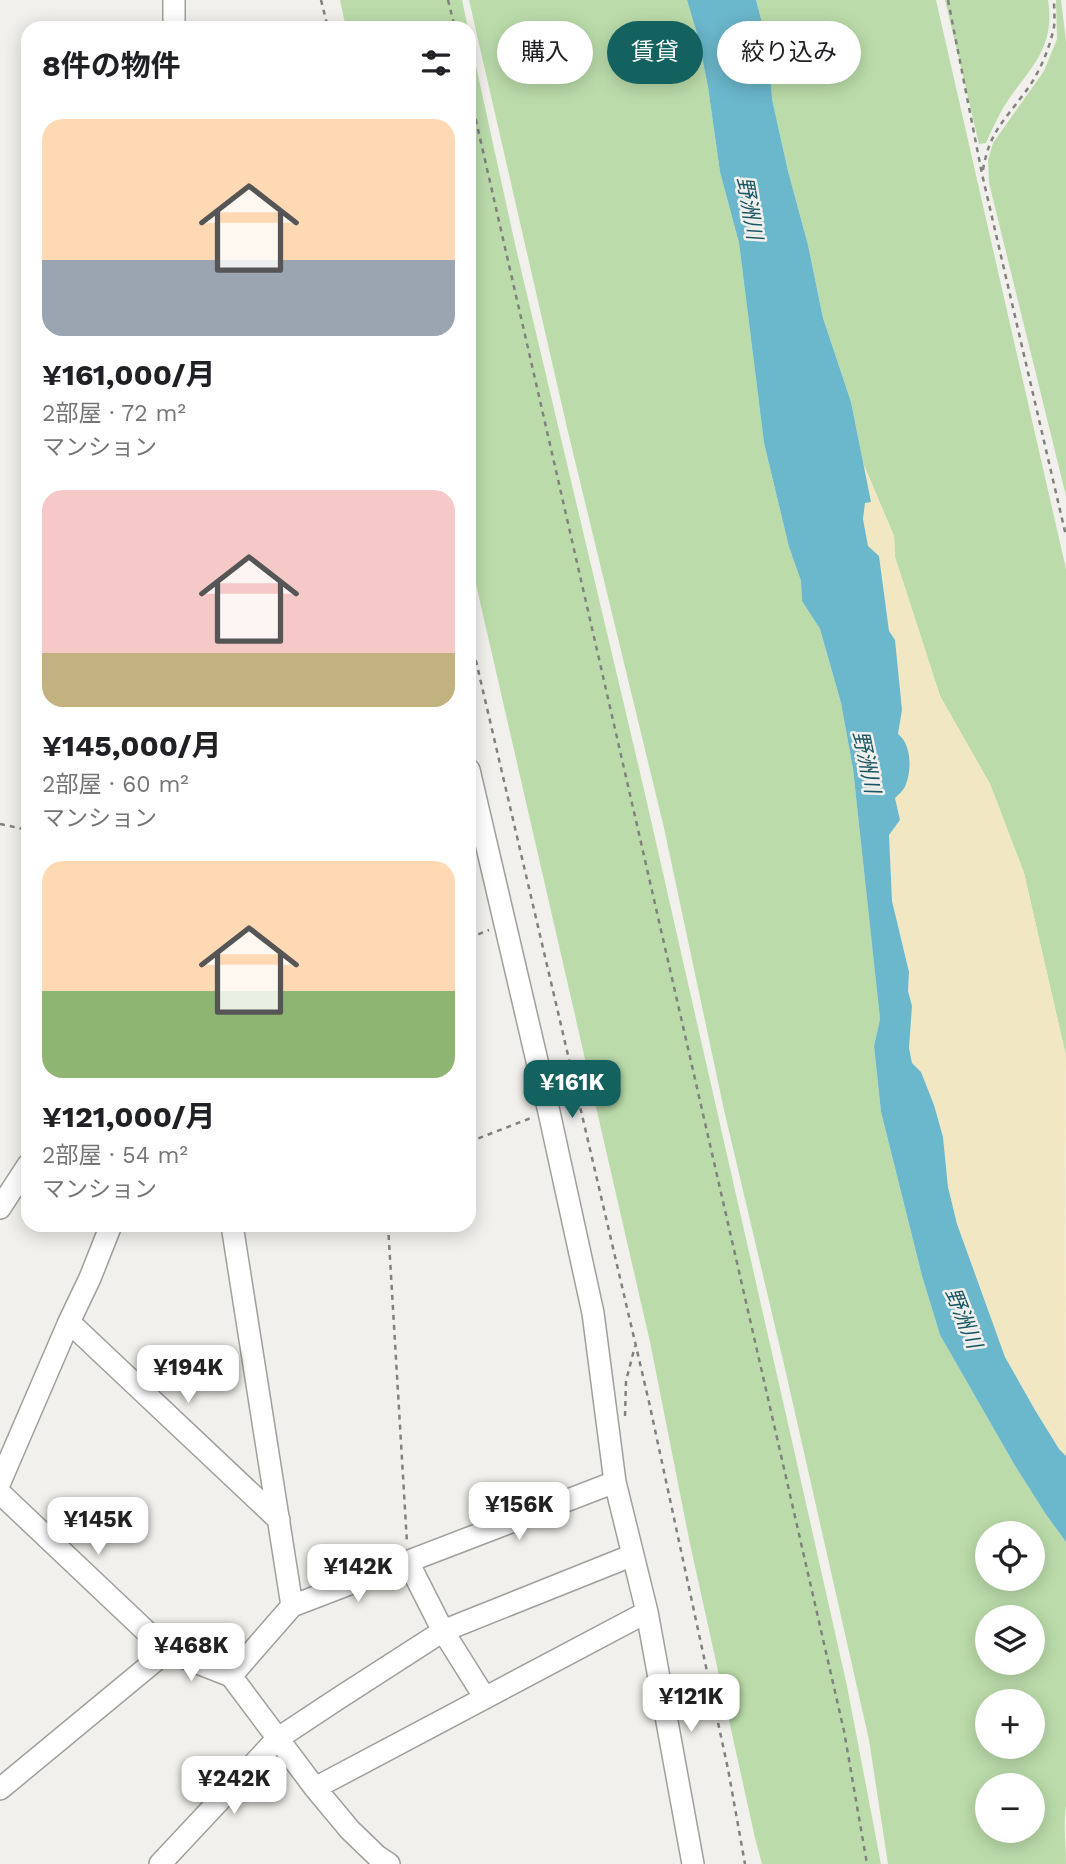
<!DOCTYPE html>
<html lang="ja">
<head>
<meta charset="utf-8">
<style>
	body { margin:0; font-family:"Work Sans","Noto Sans JP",sans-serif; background:#f6f6f6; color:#202124; height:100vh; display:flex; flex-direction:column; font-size:26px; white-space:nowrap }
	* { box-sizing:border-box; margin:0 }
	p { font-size:23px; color:#757577 }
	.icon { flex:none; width:38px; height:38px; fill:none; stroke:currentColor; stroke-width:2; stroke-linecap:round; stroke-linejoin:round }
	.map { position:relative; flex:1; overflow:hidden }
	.details { position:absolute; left:21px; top:21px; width:455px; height:1211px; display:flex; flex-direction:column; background:#fff; border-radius:21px; box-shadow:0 4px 18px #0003 }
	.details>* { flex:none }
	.hud { position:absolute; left:497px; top:21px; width:464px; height:63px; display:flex; gap:14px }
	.fabs { position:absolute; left:975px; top:1521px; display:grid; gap:14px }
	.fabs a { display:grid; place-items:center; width:70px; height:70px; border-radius:50%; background:#fff; box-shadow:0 4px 18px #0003; font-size:35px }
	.price { position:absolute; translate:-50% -60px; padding:0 16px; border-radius:14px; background:#fff; color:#222; font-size:23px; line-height:46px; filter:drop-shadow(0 2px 4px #0008) }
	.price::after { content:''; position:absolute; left:50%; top:42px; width:21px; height:16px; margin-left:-10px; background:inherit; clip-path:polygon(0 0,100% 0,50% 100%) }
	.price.active { background:#13625f; color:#fff }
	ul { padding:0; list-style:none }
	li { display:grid; align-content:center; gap:14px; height:371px; padding:0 21px }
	li span { display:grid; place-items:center; height:217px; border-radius:21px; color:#555 }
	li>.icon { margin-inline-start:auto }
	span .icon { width:126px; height:126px; fill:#fffc; stroke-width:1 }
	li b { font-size:30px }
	h2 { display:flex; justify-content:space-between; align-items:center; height:84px; padding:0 21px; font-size:30px }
	.chip { padding:0 24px; border-radius:32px; background:#fff; box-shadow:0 4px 18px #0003; font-size:24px; line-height:63px }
	.chip.active { background:#13625f; color:#fff }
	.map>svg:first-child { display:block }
</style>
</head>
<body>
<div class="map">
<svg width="1066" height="1864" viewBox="0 0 1066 1864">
	<rect width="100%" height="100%" fill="#f2f0ec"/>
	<path fill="#bbdcaa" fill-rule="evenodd" d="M340,0h122l6,28h-122z
		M469,0h218l11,37 10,50 12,85 19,71 25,200 25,104 12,34 1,20 18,28 21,74 12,66 27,250 -6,27 7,66 41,164 18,59 74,129 31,49 21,29v264c-3,19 0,38 0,58h-178l-19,-124 -83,-367 -62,-263 -60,-282 -96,-396zM987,1533h45v45h-45zM987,1617h45v45h-45zM987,1701h45v45h-45zM987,1785h45v45h-45z
		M756,0h180l130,569v487l-42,-183 -34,-89 -50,-88 -45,-139 -1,-21 -31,-73 -12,-61 -28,-84 -15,-73 -20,-74 -16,-72 -3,-50z
		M945,0h103c8,51 -21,70 -45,108 -6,11 -12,23 -17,35l-7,1z
		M1056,0h5l5,41v455l-77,-313 -1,-23 5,-17 51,-72 13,-32z
		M469,34l46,210 128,541 151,665 53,236 34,178h-119l-7,-26 -65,-294 -40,-202 -181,-788z"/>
	<path fill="#f1e7c2" d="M863,463l31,73 1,21 45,139 50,88 34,89 42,183 -1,124 1,276 -7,-7 -24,-39 -30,-53 -48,-133 -9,-37 -5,-50 -9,-32 -13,-33 -9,-9 -3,-15 3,-42 -4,-15 1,-19 -17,-71 -3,-66 11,-15 -5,-22 11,-13 -8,-51 4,-24 -13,-79 -10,-75 -11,-9 -5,-28 2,-17h5z"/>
	<path fill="#6bb7cb" d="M687,0h69l13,49 3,50 16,72 20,74 15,73 28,84 20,100 -6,1 -2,16 5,27 11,10 10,75 6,9 7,70 -4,24c13,10 14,34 8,50 -1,5 -7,10 -11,14l5,22 -11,15 3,66 17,71 -1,19 4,15 -3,42 3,15 9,9 13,33 9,32 5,50 9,37 48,133 30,53 24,39 7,7v86l-21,-29 -31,-49 -74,-129 -18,-59 -41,-164 -7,-66 6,-27 -27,-250 -12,-66 -21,-74 -18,-28 -1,-20 -12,-34 -25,-104 -25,-200 -19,-71 -12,-85 -10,-50z"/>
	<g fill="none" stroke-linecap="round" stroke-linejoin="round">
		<defs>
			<path id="minor" d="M174,28v-28
				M469,770l80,342 44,201 22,169 32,130 46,252
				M0,1208l28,-43
				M232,1225l60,381
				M69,1322l210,198
				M0,1482l69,-160 21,-44 21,-53
				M0,1493l167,158 64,25 84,112 35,42 27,26 12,8
				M408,1562l35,69 42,67
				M231,1676l61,-70 323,-124
				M315,1788l332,-176
				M0,1789l167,-138
				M160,1864l117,-125 62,-41 104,-67 190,-76"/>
		</defs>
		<use href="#minor" stroke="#a19f9b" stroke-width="24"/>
		<path stroke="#81817e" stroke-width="2.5" stroke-dasharray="5 5" stroke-linecap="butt" d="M321,0l7,28
			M448,0l7,28
			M948,0l34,174 84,362
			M469,90l375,1641 23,133
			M983,170c6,-36 19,-47 40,-75 15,-19 26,-44 31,-68 1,-9 0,-18 0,-27
			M469,631l180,771 79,367 17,95
			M0,824l28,6
			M469,938l20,-8
			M469,1142l62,-24
			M388,1225l19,318
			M625,1416l1,-35 9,-35"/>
		<use href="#minor" stroke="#fff" stroke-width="21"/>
	</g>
	<g text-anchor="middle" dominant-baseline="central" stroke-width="5" stroke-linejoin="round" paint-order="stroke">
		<g font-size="21" font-style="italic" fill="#185766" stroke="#f2f0ec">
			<text transform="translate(750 208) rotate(80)">野洲川</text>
			<text transform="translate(867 762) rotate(78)">野洲川</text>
			<text transform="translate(964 1318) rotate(68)">野洲川</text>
		</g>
	</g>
</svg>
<div class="fabs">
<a><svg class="icon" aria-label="locate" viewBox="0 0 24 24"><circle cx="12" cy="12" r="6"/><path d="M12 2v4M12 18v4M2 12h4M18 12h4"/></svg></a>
<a><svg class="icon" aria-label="layers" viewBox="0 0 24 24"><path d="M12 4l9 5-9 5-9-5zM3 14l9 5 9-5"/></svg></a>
<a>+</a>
<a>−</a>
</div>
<b class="price active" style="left:572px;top:1120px">¥161K</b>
<b class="price" style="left:188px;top:1405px">¥194K</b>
<b class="price" style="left:519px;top:1542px">¥156K</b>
<b class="price" style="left:98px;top:1557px">¥145K</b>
<b class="price" style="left:358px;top:1604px">¥142K</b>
<b class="price" style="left:191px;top:1683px">¥468K</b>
<b class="price" style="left:691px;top:1734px">¥121K</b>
<b class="price" style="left:234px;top:1816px">¥242K</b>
<div class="hud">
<a class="chip">購入</a>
<a class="chip active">賃貸</a>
<a class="chip">絞り込み</a>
</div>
<section class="details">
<h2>8件の物件<svg class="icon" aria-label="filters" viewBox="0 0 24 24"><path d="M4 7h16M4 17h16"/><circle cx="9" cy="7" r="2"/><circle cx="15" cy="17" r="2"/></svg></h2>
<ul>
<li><span style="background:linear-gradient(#ffd9b3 65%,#9aa5b1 0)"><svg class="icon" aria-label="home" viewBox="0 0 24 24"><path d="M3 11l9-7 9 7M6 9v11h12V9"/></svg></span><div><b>¥161,000/月</b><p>2部屋 · 72 m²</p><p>マンション</p></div></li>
<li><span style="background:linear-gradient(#f6c9c9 75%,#c2b280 0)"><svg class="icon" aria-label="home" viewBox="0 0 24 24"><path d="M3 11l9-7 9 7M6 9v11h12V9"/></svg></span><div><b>¥145,000/月</b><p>2部屋 · 60 m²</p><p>マンション</p></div></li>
<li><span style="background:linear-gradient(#ffd9b3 60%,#8fb573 0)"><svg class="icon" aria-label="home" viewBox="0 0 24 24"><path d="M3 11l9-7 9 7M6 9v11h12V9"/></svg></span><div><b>¥121,000/月</b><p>2部屋 · 54 m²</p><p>マンション</p></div></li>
</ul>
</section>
</div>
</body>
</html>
